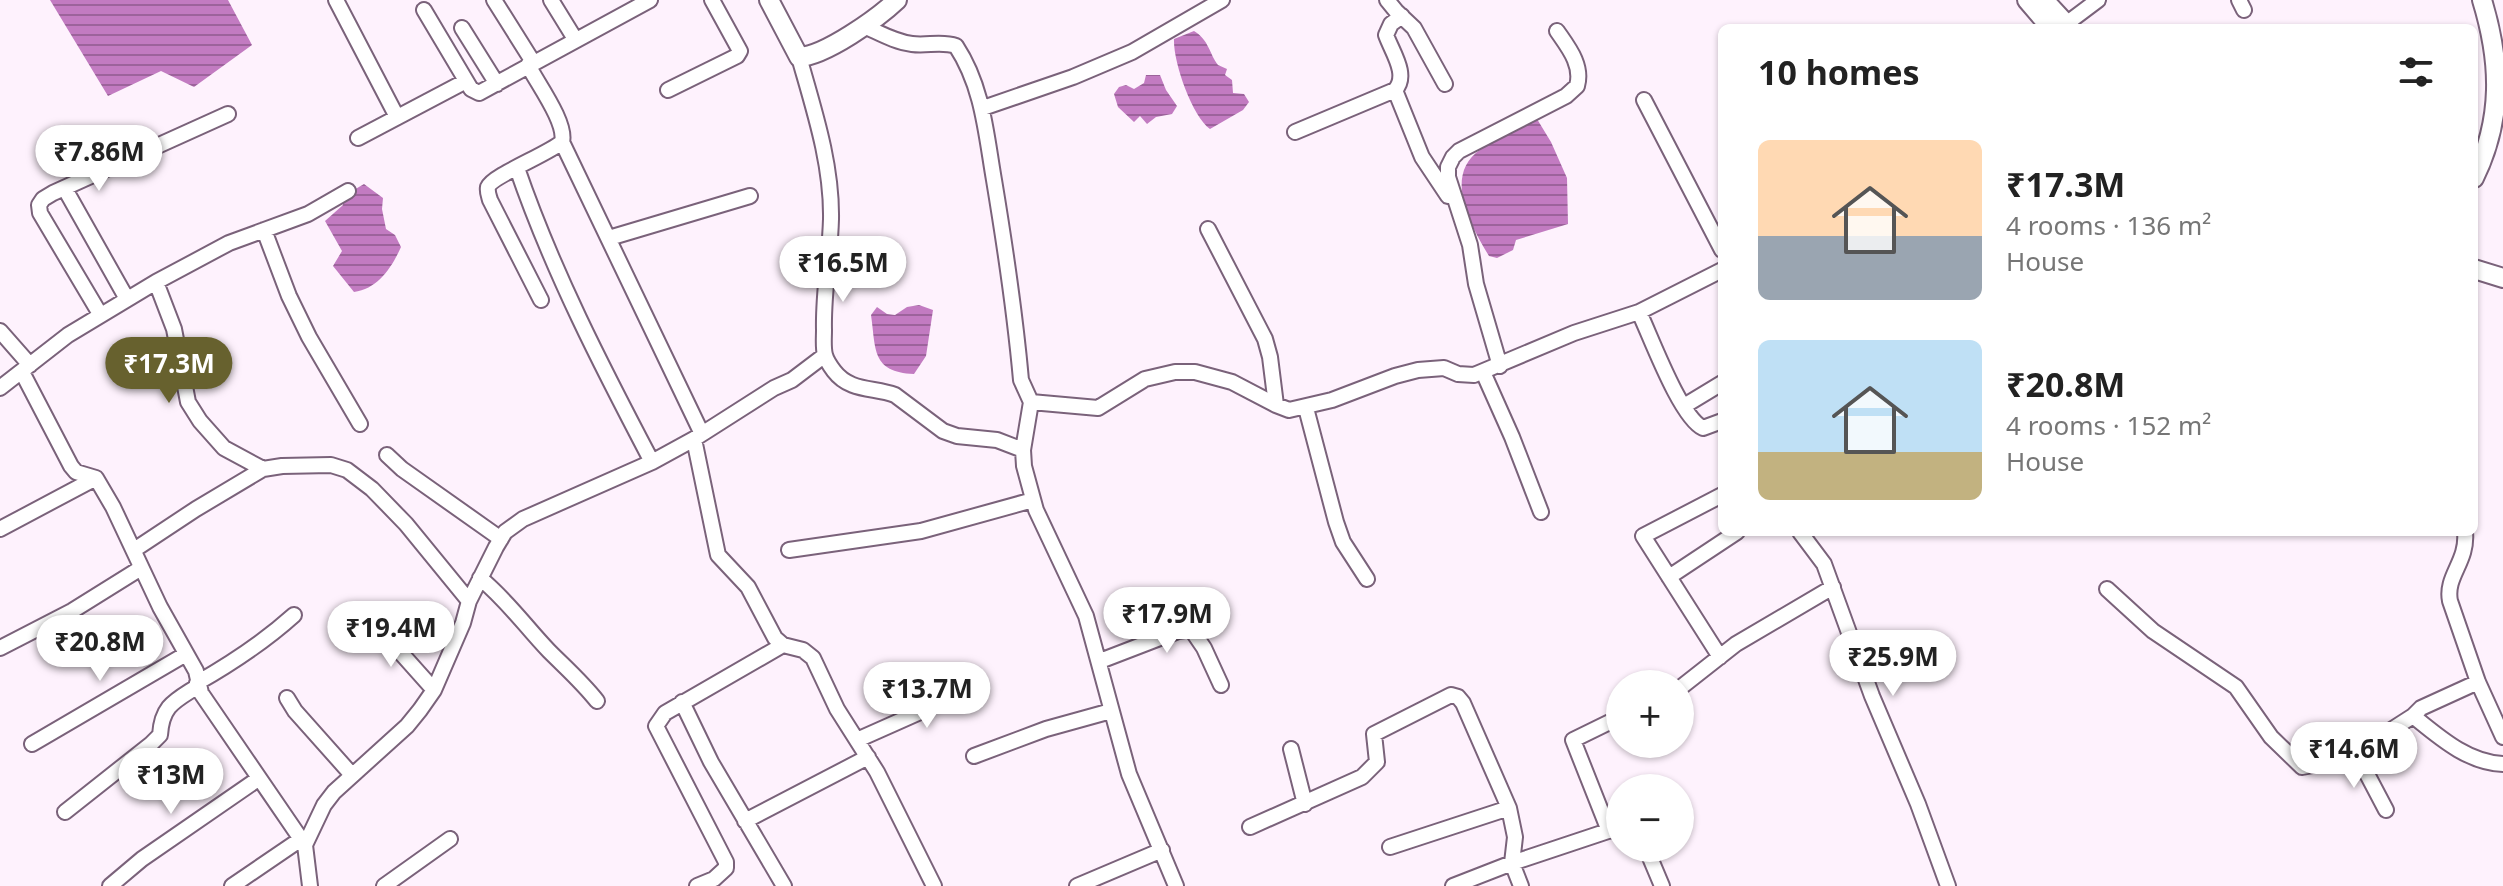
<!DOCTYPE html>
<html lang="en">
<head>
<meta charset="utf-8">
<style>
	body { margin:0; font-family:"Noto Sans",sans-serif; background:#f6f6f6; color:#222; height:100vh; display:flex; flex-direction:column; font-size:30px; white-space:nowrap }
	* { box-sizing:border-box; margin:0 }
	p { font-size:26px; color:#767676 }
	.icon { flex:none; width:44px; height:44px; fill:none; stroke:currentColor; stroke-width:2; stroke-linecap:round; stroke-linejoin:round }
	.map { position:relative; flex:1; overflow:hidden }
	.drawer { position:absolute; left:1718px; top:24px; width:760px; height:512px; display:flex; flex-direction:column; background:#fff; border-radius:12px; box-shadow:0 2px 6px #0004 }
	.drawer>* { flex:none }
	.tools { position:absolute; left:1606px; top:670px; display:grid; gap:16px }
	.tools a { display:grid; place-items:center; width:88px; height:88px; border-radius:50%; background:#fff; box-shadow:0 2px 6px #0004; font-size:40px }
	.price { position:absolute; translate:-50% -68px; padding:0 18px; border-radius:28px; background:#fff; color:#222; font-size:26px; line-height:52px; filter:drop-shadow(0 2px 4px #0008) }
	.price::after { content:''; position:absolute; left:50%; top:48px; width:24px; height:18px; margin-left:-12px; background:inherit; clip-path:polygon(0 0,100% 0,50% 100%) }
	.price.selected { background:#67612e; color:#fff }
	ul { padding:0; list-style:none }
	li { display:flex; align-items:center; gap:24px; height:200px; padding:0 40px }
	li span { display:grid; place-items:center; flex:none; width:224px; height:160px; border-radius:12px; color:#555 }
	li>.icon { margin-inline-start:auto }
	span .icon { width:96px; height:96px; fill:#fffc; stroke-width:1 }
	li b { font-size:34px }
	h2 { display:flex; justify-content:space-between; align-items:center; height:96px; padding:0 40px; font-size:34px }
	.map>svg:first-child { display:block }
</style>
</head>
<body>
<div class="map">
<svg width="2503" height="886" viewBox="0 0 2503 886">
	<defs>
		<pattern id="water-rules" width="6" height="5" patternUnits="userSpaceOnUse" patternTransform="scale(2)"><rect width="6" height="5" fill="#c27bc1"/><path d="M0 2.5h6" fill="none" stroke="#9c639b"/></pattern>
	</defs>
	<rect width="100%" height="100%" fill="#fef2fd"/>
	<path fill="url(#water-rules)" d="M50,0h178l24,45 -58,42 -33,-16 -53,25z
		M1194,31c15,9 15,22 24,34l9,4 -2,6 7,5 1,13 11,1 5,8 -6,8 -33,19c-18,-13 -37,-67 -36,-90z
		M1146,75h14l6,15 11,16 -5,8 -16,3 -9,7 -7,-8 -6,6 -16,-15 -4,-13 5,-7 7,-2 8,4 10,-6z
		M1537,119l14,23 16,36 1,46 -52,16 -3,10 -16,8 -8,-2c-18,-30 -47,-81 -8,-107 17,-11 38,-19 56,-30z
		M364,184l19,14 -1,11 4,20 9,6 6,12c-9,20 -23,42 -47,45l-21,-26 9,-15 -17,-30 18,-16 -1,-8z
		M919,305l14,5 -7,46 -12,18c-43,-2 -38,-25 -43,-59l6,-8 10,7 8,1 12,-8z"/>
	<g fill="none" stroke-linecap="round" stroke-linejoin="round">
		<defs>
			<path id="minor" d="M336,0l61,117
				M494,0l39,62
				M551,0l24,39
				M1387,0l9,11 18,17 31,56
				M2239,0l5,10
				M424,10l47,79 8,4 171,-93
				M2066,24l32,-24
				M864,26c16,7 31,16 48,18 15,2 30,-3 44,2 27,41 30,88 38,134 11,66 21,133 27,200l10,22 -8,48 1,16 12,44 50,106 43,158 47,112
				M462,28l35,56
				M799,57c15,53 33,107 32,162 -1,38 -8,74 -7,111 0,8 -1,18 1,25 1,4 6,12 9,16 16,21 40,16 61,24l48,36 14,5 40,4 26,10
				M528,65c9,18 39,58 34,77 -14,12 -70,34 -74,45 -1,5 1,9 2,13l51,100
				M668,90l69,-34 3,-5 -28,-51
				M1395,90l27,67 26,39
				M1644,100l78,150
				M983,108l90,-31 59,-25 90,-52
				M1295,132l100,-42c14,-15 -3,-38 -9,-55l5,-11 11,-8
				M358,138l108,-57
				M562,142l140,292
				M517,168c35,102 85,199 135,294
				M65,189l62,110
				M1208,229l57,110 5,18 6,48
				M264,230l25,66 20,41 51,87
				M609,238l141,-42
				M156,282l18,47 14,73 12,19 24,27 39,21
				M1639,312c12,25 41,105 64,116l19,-7
				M100,314l-60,-101 -1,-8 4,-6 10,-6 175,-79
				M0,331l30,34
				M1500,366l-24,-82 -6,-39 -22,-68v-10l5,-10 6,-6 107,-55 11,-10c6,-21 -9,-39 -20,-55
				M22,372l49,94 5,6 20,6 17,29 47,100 36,64 5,22 104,152
				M1483,372l29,65 29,75
				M0,388l68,-53 88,-53 73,-39 79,-29 40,-23
				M1031,402l67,6 47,-29 30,-7h20l37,10 44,23 13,5 43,-10 63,-24 23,-6 26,-2 14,6 16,1 100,-42 65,-21 83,-42
				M1684,406l38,-23
				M1306,408l30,114 7,20 24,37
				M694,439l24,116 30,32 27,51 8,7 20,5 10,8 24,51 40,63 57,114
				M387,455l15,14 99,70
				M0,529l96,-51
				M1800,532l24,32 48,132 46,108 30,82
				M2465,532c3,30 -20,44 -15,69l28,81 25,55
				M134,550l62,-41 67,-40 19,-3 49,-1 16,5 25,19 34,35 63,77
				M789,550l132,-19 112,-31
				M1669,577l68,-45
				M480,578c28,23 45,48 69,73 17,17 33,31 48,50
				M2107,589l46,42 83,56 35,50 31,30 44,-8 67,-43 8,-8 57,-26
				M376,625l58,65
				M0,648l72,-37 69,-43
				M1720,657l-77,-121 79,-41
				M1100,661l78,-30 13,-2 13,19 17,37
				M197,683c35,-20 67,-41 97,-68
				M1680,688l56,-44 97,-57
				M287,698l8,13 57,64
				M682,702l29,60 73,124
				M2413,716c26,21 55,47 90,48
				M857,740l63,-28 5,-11 -10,-25
				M32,744l154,-90
				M1291,749l14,55
				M2356,753l30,57
				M974,756l72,-27 65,-18
				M65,812l86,-68 9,-9c2,-30 15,-34 38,-49
				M745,821l123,-64
				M1250,827l112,-50 15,-15 -3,-28 77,-39 7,2 5,6 46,105 6,29 -3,26 9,23
				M1609,831l-36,-91 47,-23
				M1390,847l119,-39
				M1646,848l16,38
				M110,886l32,-27 116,-80
				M232,886l69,-47
				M310,886l-5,-41 19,-40 10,-13 73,-66 13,-16 14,-20 29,-67 6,-22 27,-54 9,-15 18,-13 129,-57 42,-23 80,-51 18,-8 33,-25
				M384,886l66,-47
				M697,886l17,-7 12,-11v-6l-70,-136 9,-13 118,-68
				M1077,886l85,-36
				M1453,886l59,-23 108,-36"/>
			<path id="tertiary" d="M769,0l30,57c26,-1 79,-39 98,-57
				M2027,0l24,28
				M2044,0l26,28
				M2474,178c29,-59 27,-116 8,-178
				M2474,269l29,9"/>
		</defs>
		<use href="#minor" stroke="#7a627a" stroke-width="18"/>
		<use href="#tertiary" stroke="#7a627a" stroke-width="22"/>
		<use href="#minor" stroke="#fff" stroke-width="14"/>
		<use href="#tertiary" stroke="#fff" stroke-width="18"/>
	</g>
</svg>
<div class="tools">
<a>+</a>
<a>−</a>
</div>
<b class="price" style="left:99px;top:193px">₹7.86M</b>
<b class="price" style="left:843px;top:304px">₹16.5M</b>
<b class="price selected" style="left:169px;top:405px">₹17.3M</b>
<b class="price" style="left:1167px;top:655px">₹17.9M</b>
<b class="price" style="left:391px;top:669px">₹19.4M</b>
<b class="price" style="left:100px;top:683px">₹20.8M</b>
<b class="price" style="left:1893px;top:698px">₹25.9M</b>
<b class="price" style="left:927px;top:730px">₹13.7M</b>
<b class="price" style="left:2354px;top:790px">₹14.6M</b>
<b class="price" style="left:171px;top:816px">₹13M</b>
<section class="drawer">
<h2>10 homes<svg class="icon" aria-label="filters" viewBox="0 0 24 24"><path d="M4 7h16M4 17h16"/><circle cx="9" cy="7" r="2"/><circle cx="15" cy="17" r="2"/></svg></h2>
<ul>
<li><span style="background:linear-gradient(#ffd9b3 60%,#9aa5b1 0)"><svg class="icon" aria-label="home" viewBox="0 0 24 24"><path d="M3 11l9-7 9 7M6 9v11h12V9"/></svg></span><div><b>₹17.3M</b><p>4 rooms · 136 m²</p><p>House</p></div></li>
<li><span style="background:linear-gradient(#bfe0f5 70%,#c2b280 0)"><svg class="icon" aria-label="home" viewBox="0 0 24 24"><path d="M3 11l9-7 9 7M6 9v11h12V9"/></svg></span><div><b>₹20.8M</b><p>4 rooms · 152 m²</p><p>House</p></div></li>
</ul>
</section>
</div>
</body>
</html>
